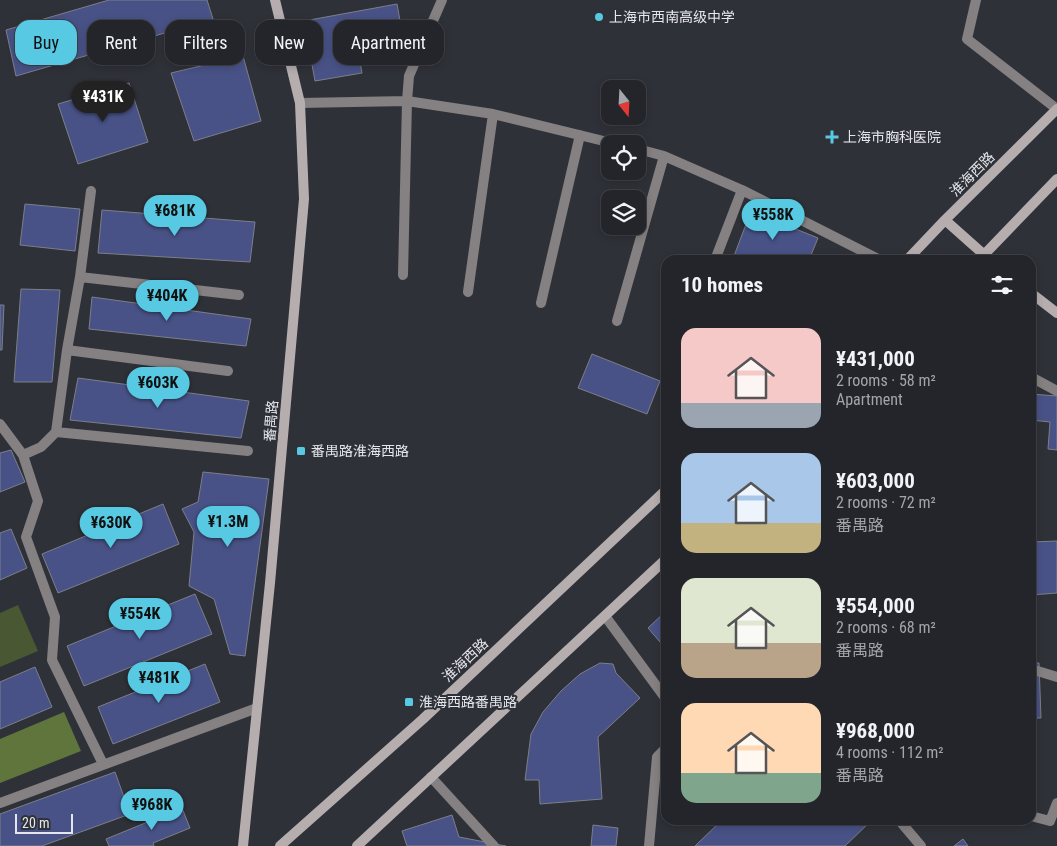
<!DOCTYPE html>
<html lang="en">
<head>
<meta charset="utf-8">
<style>
	body { margin:0; font-family:"Roboto Condensed","Noto Sans SC",sans-serif; background:#2f3136; color:#f1f3f6; height:100vh; display:flex; flex-direction:column; font-size:19px; white-space:nowrap }
	* { box-sizing:border-box; margin:0 }
	p { font-size:16px; color:#a3a5a8 }
	.icon { flex:none; width:28px; height:28px; fill:none; stroke:currentColor; stroke-width:2; stroke-linecap:round; stroke-linejoin:round }
	.map { position:relative; flex:1; overflow:hidden }
	.details { position:absolute; left:661px; top:255px; width:375px; height:570px; display:flex; flex-direction:column; background:#23252a; border-radius:15px; box-shadow:0 2px 8px #0003,0 0 0 1px #404247 }
	.details>* { flex:none }
	.banner { position:absolute; left:15px; top:20px; width:475px; height:45px; display:flex; gap:10px }
	.needle { width:32px; rotate:162deg }
	.fabs { position:absolute; left:601px; top:80px; display:grid; gap:10px }
	.fabs a { display:grid; place-items:center; width:45px; height:45px; border-radius:10px; background:#23252a; box-shadow:0 2px 8px #0003,0 0 0 1px #404247; font-size:25px }
	.scale { position:absolute; left:15px; bottom:12px; width:58px; box-sizing:border-box; padding-left:5px; border:2px solid #e5e6eb; border-top:0; font-size:14px; line-height:18px; white-space:nowrap; color:#e5e6eb; -webkit-text-stroke:4px #2f3138; paint-order:stroke }
	.price { position:absolute; translate:-50% -42px; padding:0 11px; border-radius:18px; background:#57c9e2; color:#111; font-size:16px; line-height:32px; filter:drop-shadow(0 1px 2px #0008) }
	.price::after { content:''; position:absolute; left:50%; top:30px; width:15px; height:11px; margin-left:-8px; background:inherit; clip-path:polygon(0 0,100% 0,50% 100%) }
	.price.current { background:#222; color:#fff }
	ul { padding:0; list-style:none }
	li { display:flex; align-items:center; gap:15px; height:125px; padding:0 20px }
	li span { display:grid; place-items:center; flex:none; width:140px; height:100px; border-radius:15px; color:#555 }
	li>.icon { margin-inline-start:auto }
	span .icon { width:60px; height:60px; fill:#fffc; stroke-width:1 }
	li b { font-size:21px }
	h2 { display:flex; justify-content:space-between; align-items:center; height:60px; padding:0 20px; font-size:21px }
	.chip { padding:0 18px; border-radius:15px; background:#23252a; box-shadow:0 2px 8px #0003,0 0 0 1px #404247; font-size:18px; line-height:45px }
	.chip.current { background:#57c9e2; color:#111 }
	.map>svg:first-child { display:block }
</style>
</head>
<body>
<div class="map">
<svg width="1057" height="846" viewBox="0 0 1057 846">
	<rect width="100%" height="100%" fill="#2f3138"/>
	<path fill="#495733" d="M18,605l20,46 -38,16v-54z"/>
	<path fill="#5f753c" d="M64,712l17,39 -81,32v-44z"/>
	<path fill="#485286" stroke="#7d7f88" d="M109,0h98l6,19 -197,57 -10,-46z
		M397,4l6,33 -46,8 5,28 -47,8 -11,-60z
		M243,56l18,65 -67,20 -23,-68z
		M129,83l19,59 -70,22 -20,-60z
		M25,204l55,5 -5,42 -55,-6z
		M102,210l153,12 -5,40 -152,-9z
		M751,211l67,27 -9,22h-65l-10,-4z
		M21,289l39,1 -8,92h-38z
		M92,297l159,22 -5,27 -157,-17z
		M0,305h4l-2,45h-2z
		M592,354l68,27 -13,33 -69,-26z
		M78,378l171,23 -8,37 -171,-18z
		M1031,394l26,2v54l-9,-1 2,-27 -19,-2z
		M11,450l14,32 -25,10v-39z
		M203,472l66,7 -24,177 -15,-2 -16,-55 -25,-13 5,-54 -12,-23 16,-7z
		M163,504l16,40 -121,49 -16,-39z
		M11,529l16,39 -27,12v-47z
		M1057,541v52l-26,2v-53z
		M195,594l17,40 -128,52 -17,-40z
		M666,611v38l-18,-21z
		M600,663l13,1 3,9 24,25 -42,39 4,62 -62,5 -1,-24h-14l6,-46 12,-22 18,-21 19,-17z
		M1031,663h8l2,55h-10z
		M205,664l15,38 -107,42 -15,-37z
		M35,667l17,40 -52,22v-47z
		M115,772l15,42 -88,32h-42v-32z
		M182,808l8,20 -37,15 1,3h-45l-3,-7z
		M452,815l7,22 47,9h-99l-5,-15z
		M722,820h150l-27,26h-150z
		M593,825l25,3 -2,18h-25z
		M963,839l5,7h-14z"/>
	<g fill="none" stroke-linecap="round" stroke-linejoin="round">
		<path stroke="#858081" stroke-width="10" d="M976,0l-9,39 90,70
			M300,103l107,-2 86,13 123,30
			M638,149l26,7 78,34 138,70
			M91,191l-11,86 -13,73 -11,82 192,19
			M715,260l27,-70
			M403,275l4,-174 2,-25 33,-76
			M80,277l159,18
			M468,292l25,-178
			M541,303l39,-168
			M617,321l47,-165
			M67,350l161,21
			M1031,377l26,14
			M0,424l23,31 15,46 -12,36 29,80 -3,43 51,104
			M23,455l18,-8 15,-15
			M605,616l61,83
			M1031,669l26,8
			M431,777l63,69
			M0,803l257,-95
			M1031,816l19,5 7,-18
			M899,820l22,26
			M649,846l8,-89 9,-9"/>
		<path stroke="#b5adae" stroke-width="10" d="M945,220l45,40
			M907,260l38,-40 112,-111
			M979,260l78,-81
			M1031,293l26,20
			M243,846l27,-263 34,-384 -4,-96 -25,-103
			M280,846l143,-127 243,-229
			M357,846l309,-287"/>
	</g>
	<g fill="#57c9e2" stroke="#2f3138" stroke-width="2">
		<circle cx="599" cy="17" r="5"/>
		<path d="M829.5 129.5h5v5h5v5h-5v5h-5v-5h-5v-5h5z"/>
		<rect x="296" y="446" width="10" height="10" rx="2.5"/>
		<rect x="404" y="697" width="10" height="10" rx="2.5"/>
	</g>
	<g text-anchor="middle" dominant-baseline="central" stroke-width="4" stroke-linejoin="round" paint-order="stroke">
		<g font-size="14" fill="#e5e6eb" stroke="#2f3138" text-anchor="start">
			<text x="609" y="17">上海市西南高级中学</text>
			<text x="843" y="137">上海市胸科医院</text>
			<text x="311" y="451">番禺路淮海西路</text>
			<text x="419" y="702">淮海西路番禺路</text>
		</g>
		<g font-size="14" fill="#e5e6eb" stroke="#2f3138">
			<text transform="translate(972 174) rotate(-45)">淮海西路</text>
			<text transform="translate(271 421) rotate(-85)">番禺路</text>
			<text transform="translate(465 660) rotate(-43)">淮海西路</text>
		</g>
	</g>
</svg>
<div class="fabs">
<a><svg class="needle" viewBox="-14 -14 28 28"><path d="M0-13l5 13h-10z" fill="#e53935"/><path d="M0 13l5-13h-10z" fill="#a3a5a8"/></svg></a>
<a><svg class="icon" aria-label="locate" viewBox="0 0 24 24"><circle cx="12" cy="12" r="6"/><path d="M12 2v4M12 18v4M2 12h4M18 12h4"/></svg></a>
<a><svg class="icon" aria-label="layers" viewBox="0 0 24 24"><path d="M12 4l9 5-9 5-9-5zM3 14l9 5 9-5"/></svg></a>
</div>
<div class="scale">20 m</div>
<b class="price current" style="left:103px;top:123px">¥431K</b>
<b class="price" style="left:175px;top:237px">¥681K</b>
<b class="price" style="left:773px;top:241px">¥558K</b>
<b class="price" style="left:167px;top:322px">¥404K</b>
<b class="price" style="left:158px;top:409px">¥603K</b>
<b class="price" style="left:228px;top:548px">¥1.3M</b>
<b class="price" style="left:111px;top:549px">¥630K</b>
<b class="price" style="left:140px;top:640px">¥554K</b>
<b class="price" style="left:159px;top:704px">¥481K</b>
<b class="price" style="left:152px;top:831px">¥968K</b>
<div class="banner">
<a class="chip current">Buy</a>
<a class="chip">Rent</a>
<a class="chip">Filters</a>
<a class="chip">New</a>
<a class="chip">Apartment</a>
</div>
<section class="details">
<h2>10 homes<svg class="icon" aria-label="filters" viewBox="0 0 24 24"><path d="M4 7h16M4 17h16"/><circle cx="9" cy="7" r="2"/><circle cx="15" cy="17" r="2"/></svg></h2>
<ul>
<li><span style="background:linear-gradient(#f6c9c9 75%,#9aa5b1 0)"><svg class="icon" aria-label="home" viewBox="0 0 24 24"><path d="M3 11l9-7 9 7M6 9v11h12V9"/></svg></span><div><b>¥431,000</b><p>2 rooms · 58 m²</p><p>Apartment</p></div></li>
<li><span style="background:linear-gradient(#a9c7e8 70%,#c2b280 0)"><svg class="icon" aria-label="home" viewBox="0 0 24 24"><path d="M3 11l9-7 9 7M6 9v11h12V9"/></svg></span><div><b>¥603,000</b><p>2 rooms · 72 m²</p><p>番禺路</p></div></li>
<li><span style="background:linear-gradient(#dfe7d0 65%,#b9a48a 0)"><svg class="icon" aria-label="home" viewBox="0 0 24 24"><path d="M3 11l9-7 9 7M6 9v11h12V9"/></svg></span><div><b>¥554,000</b><p>2 rooms · 68 m²</p><p>番禺路</p></div></li>
<li><span style="background:linear-gradient(#ffd9b3 70%,#7fa58c 0)"><svg class="icon" aria-label="home" viewBox="0 0 24 24"><path d="M3 11l9-7 9 7M6 9v11h12V9"/></svg></span><div><b>¥968,000</b><p>4 rooms · 112 m²</p><p>番禺路</p></div></li>
</ul>
</section>
</div>
</body>
</html>
